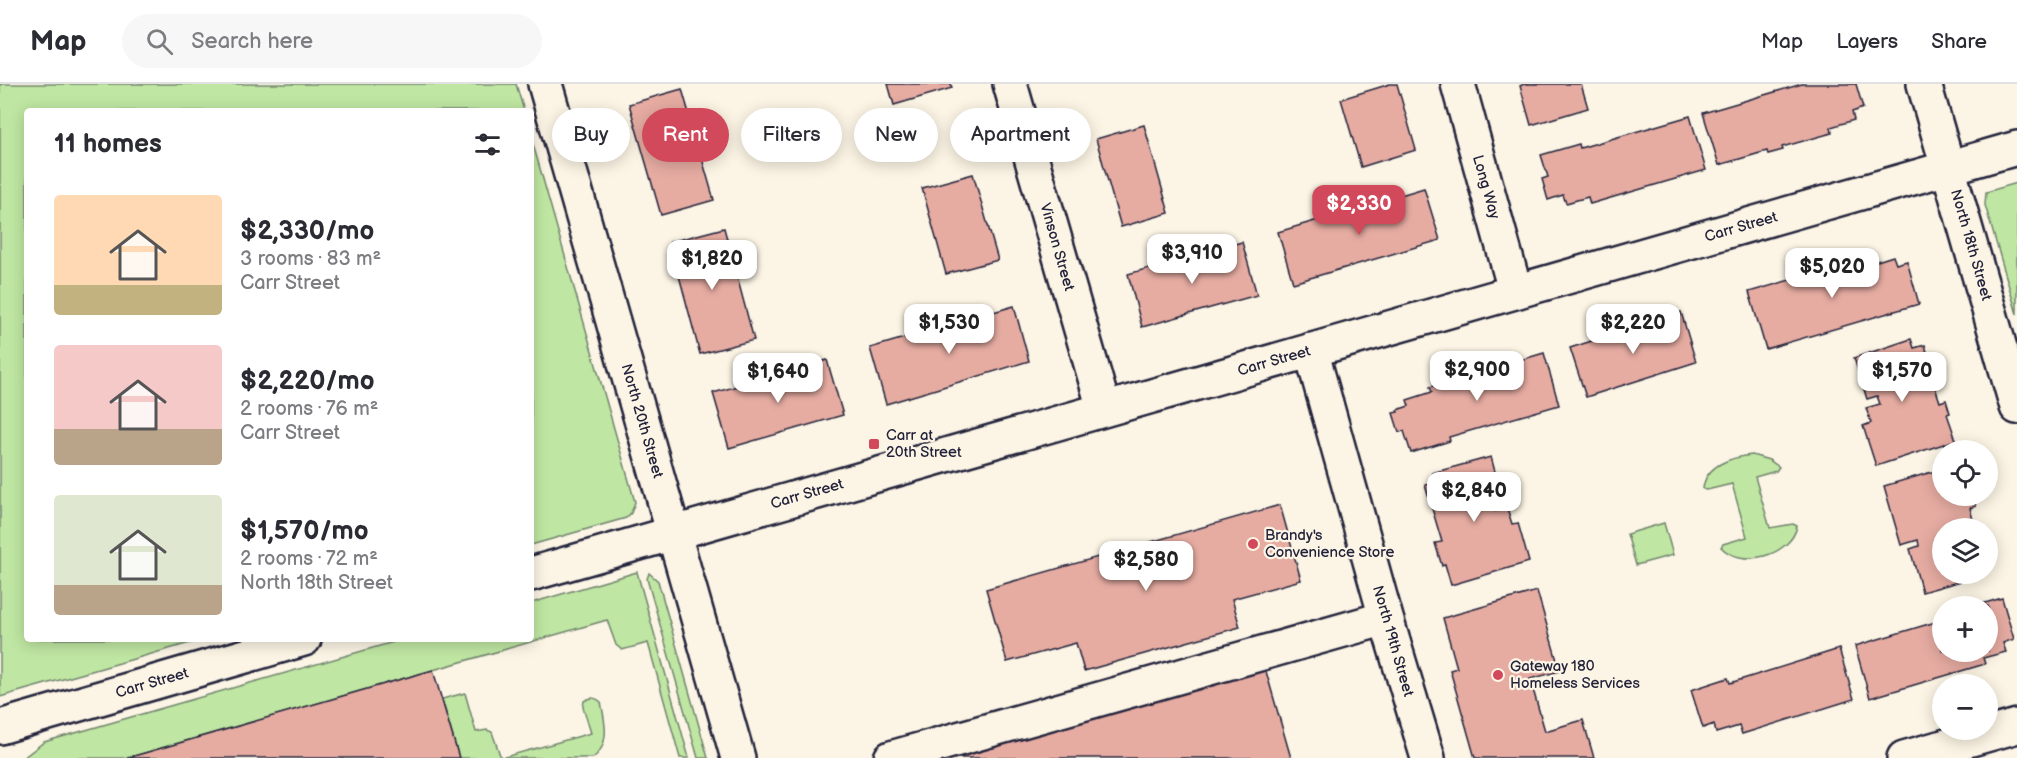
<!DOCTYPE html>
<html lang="en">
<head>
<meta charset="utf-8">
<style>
	body { margin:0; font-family:"Balsamiq Sans",sans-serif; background:#f7f7f7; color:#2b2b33; height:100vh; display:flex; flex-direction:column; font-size:22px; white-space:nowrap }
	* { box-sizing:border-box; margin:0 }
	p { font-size:20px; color:#7c7c81 }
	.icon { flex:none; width:33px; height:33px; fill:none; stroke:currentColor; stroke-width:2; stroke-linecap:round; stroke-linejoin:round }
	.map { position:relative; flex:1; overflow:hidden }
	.details { position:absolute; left:24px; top:24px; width:510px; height:534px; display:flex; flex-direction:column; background:#fff; border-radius:6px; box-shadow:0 3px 15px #0003 }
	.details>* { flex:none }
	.hud { position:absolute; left:552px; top:24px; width:570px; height:54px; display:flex; gap:12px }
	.controls { position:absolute; left:1932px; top:356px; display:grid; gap:12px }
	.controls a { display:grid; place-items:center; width:66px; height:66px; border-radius:50%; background:#fff; box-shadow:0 3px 15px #0003; font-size:30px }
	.price { position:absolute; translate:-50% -51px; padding:0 14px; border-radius:12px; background:#fff; color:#222; font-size:20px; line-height:39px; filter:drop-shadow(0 2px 3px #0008) }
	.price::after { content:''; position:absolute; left:50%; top:36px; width:18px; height:14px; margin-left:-9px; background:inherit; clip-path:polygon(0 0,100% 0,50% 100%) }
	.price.selected { background:#d1495b; color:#fff }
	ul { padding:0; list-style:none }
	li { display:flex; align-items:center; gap:18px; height:150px; padding:0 30px }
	li span { display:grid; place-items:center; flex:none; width:168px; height:120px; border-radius:6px; color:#555 }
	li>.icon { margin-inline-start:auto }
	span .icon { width:72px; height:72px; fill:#fffc; stroke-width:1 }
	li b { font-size:26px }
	h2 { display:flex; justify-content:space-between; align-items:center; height:72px; padding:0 30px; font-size:26px }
	.chip { padding:0 21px; border-radius:27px; background:#fff; box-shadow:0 3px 15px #0003; font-size:21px; line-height:54px }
	.chip.selected { background:#d1495b; color:#fff }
	header { display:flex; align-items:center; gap:36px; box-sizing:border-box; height:84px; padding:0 30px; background:#fff; border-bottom:2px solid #e1e1e2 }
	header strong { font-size:28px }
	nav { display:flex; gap:33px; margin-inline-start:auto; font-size:21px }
	.search { width:420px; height:54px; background:#f7f7f7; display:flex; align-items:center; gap:15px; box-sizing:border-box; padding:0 21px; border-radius:33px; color:#7c7c81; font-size:22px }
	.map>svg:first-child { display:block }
</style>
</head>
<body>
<header>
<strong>Map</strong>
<div class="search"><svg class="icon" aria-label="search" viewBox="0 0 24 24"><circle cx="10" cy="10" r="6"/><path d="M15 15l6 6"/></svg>Search here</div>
<nav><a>Map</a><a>Layers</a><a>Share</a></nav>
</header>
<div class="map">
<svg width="2017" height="674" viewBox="0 0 2017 674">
	<rect width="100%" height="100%" fill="#fcf5e5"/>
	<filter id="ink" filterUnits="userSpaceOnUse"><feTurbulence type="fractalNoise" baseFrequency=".0167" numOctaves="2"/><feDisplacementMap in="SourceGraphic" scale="12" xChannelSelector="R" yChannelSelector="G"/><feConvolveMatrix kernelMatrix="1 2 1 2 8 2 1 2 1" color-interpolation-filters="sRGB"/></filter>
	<g filter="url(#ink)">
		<path fill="#bfe6a2" stroke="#70846e" stroke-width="1.5" d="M0,0h516l8,27h-497v528h177l-204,58z
			M531,53l104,365 -4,11 -5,5 -95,27z
			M2017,99v131l-32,-109 1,-13z
			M1752,371l17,5 10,7 -3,4 -21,6 15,51 23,-4 4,2c-6,30 -56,43 -76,21l2,-3 24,-7 -15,-53 -25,6 -4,-1c2,-24 29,-32 49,-34z
			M1664,439l9,32 -37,10 -9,-31z
			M637,488l52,186h-9l-32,-115 -26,7 -6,-5 -9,-25 -480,138h-104l21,-16 360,-103h127v-36z
			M649,489l9,8 50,177h-10l-51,-179z
			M465,609l11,39 11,-2 5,2 9,26 90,-25 -8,-26 1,-6c7,-4 11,-4 17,1 4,20 10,42 -8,56h-134l-17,-59z"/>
		<path fill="#e6aca2" stroke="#22223b" stroke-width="1.5" d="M888,0h63l1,4 -58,17z
			M1390,0h7l19,66 -55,17 -20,-68z
			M1524,0h57l7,24 -57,17 -11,-39z
			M1802,0h54l7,24 -11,4 2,8 -23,7 1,6 -50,14 1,3 -15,4 -1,-3 -48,14 -16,-52z
			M682,5l32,111 -53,15 -32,-111z
			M1690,32l16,54 -116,34 -2,-7 -22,6 -3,-8 -15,5 -6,-21 6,-2 -7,-22 38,-11 1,4z
			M1144,41l25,88 -48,14 -25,-88z
			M973,90l25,86 -52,14 -24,-86z
			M1424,104l16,52 -147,43 -15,-51z
			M724,144l30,112 -54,14 -30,-112z
			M1242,158l15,53 -115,32 -14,-53z
			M1893,172l3,8 11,-3 12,43 -153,45 -17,-57 120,-35 2,6z
			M1014,222l15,55 -143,43 -16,-56z
			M1681,228l15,50 -110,35 -16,-49z
			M1911,255l3,9 11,-3 2,7 -3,2 16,48 6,-2 4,13 -3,1 9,26 -80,26 -13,-40 8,-3 -5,-15 14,-4 -3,-8 -10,3 -13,-41z
			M1544,269l15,52 -110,32 1,4 -39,12 -7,-22 -5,1 -6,-19 5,-1 -1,-2 12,-4 -2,-6 25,-8 -2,-5z
			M827,276l16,55 -114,33 -16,-55z
			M1491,373l12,44 -10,3 2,7 12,-3 5,16 6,-1 11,39 -78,23 -6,-21 -3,2 -7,-23 7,-1 -17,-57 10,-2 -3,-10z
			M1942,385v26h30l4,11 -6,2 5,20h-33v45h37v3l-57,16 -12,-43 9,-3 -1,-6 -17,5 -17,-59z
			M1280,421l21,75 -69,19 8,28 -156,44 -8,-28 -69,19 -21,-73z
			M1537,507l23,80 -30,8 15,52 38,-11 11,38h-119l-25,-88 7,-2 -14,-50z
			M2002,514l12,41 -11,4 3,9 -23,6 2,6 -115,34 -15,-52 87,-26v31h46v-45h-13z
			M1839,565l15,50 -112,35 -3,-8 -23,7 -2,-9 -11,4 -12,-38 37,-12 2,5z
			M1265,584l26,90h-335z
			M433,586l26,88h-332z"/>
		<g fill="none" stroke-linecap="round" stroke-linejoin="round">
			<defs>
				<path id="minor" d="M545,0l193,674
					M1010,0l94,325
					M1458,0l57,206
					M1924,0l93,323
					M1311,266l75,268 42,140
					M531,490l1486,-426
					M0,643l304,-88
					M891,674l495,-140
					M1904,674l113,-32"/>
			</defs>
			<use href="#minor" stroke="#22223b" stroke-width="38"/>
			<use href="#minor" stroke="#fcf5e5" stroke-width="33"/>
		</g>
	</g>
	<g fill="#d1495b" stroke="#fcf5e5" stroke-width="2">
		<rect x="868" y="354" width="12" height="12" rx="3"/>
		<circle cx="1253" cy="460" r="6"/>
		<circle cx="1498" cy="591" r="6"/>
	</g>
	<g text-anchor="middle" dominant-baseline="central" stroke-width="4.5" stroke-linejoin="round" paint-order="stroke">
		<g font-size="15" fill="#22223b" stroke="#fcf5e5">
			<text transform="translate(1486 103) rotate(74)">Long Way</text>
			<text transform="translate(1741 143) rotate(-16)">Carr Street</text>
			<text transform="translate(1971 161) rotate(74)">North 18th Street</text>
			<text transform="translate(1057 163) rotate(74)">Vinson Street</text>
			<text transform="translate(1274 277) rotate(-16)">Carr Street</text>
			<text transform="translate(642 337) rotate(74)">North 20th Street</text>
			<text transform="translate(807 410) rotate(-16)">Carr Street</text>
			<text transform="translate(1393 557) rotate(74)">North 19th Street</text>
			<text transform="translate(152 599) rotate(-16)">Carr Street</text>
		</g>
		<g font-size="15" fill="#22223b" stroke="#fcf5e5" text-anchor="start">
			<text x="886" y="351">Carr at<tspan x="886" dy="17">20th Street</tspan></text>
			<text x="1265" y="451">Brandy's<tspan x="1265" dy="17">Convenience Store</tspan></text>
			<text x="1510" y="582">Gateway 180<tspan x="1510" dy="17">Homeless Services</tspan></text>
		</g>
	</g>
</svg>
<div class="controls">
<a><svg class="icon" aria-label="locate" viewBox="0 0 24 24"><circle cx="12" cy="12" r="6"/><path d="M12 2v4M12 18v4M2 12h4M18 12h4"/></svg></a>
<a><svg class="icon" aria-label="layers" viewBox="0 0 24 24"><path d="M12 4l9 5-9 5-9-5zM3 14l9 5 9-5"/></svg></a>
<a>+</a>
<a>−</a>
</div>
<b class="price selected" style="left:1359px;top:152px">$2,330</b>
<b class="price" style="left:1192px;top:201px">$3,910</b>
<b class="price" style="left:712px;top:207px">$1,820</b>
<b class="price" style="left:1832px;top:215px">$5,020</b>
<b class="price" style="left:949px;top:271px">$1,530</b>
<b class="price" style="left:1633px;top:271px">$2,220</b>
<b class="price" style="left:1477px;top:318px">$2,900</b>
<b class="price" style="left:1902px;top:319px">$1,570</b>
<b class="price" style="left:778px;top:320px">$1,640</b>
<b class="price" style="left:1474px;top:439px">$2,840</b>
<b class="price" style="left:1146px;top:508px">$2,580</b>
<div class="hud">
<a class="chip">Buy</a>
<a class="chip selected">Rent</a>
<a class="chip">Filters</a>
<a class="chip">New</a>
<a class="chip">Apartment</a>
</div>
<section class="details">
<h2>11 homes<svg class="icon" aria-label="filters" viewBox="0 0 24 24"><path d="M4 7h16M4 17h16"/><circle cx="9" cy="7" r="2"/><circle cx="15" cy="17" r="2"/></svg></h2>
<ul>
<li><span style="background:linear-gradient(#ffd9b3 75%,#c2b280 0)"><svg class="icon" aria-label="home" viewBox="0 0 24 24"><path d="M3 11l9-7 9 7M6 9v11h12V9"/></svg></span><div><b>$2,330/mo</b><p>3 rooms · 83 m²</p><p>Carr Street</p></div></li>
<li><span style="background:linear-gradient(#f6c9c9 70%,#b9a48a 0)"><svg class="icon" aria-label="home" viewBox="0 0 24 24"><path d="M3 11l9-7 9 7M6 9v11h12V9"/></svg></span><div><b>$2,220/mo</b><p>2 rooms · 76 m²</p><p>Carr Street</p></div></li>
<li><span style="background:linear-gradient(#dfe7d0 75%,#b9a48a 0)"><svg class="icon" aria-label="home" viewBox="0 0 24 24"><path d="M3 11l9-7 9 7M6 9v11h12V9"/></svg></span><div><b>$1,570/mo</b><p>2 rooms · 72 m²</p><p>North 18th Street</p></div></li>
</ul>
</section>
</div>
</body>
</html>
